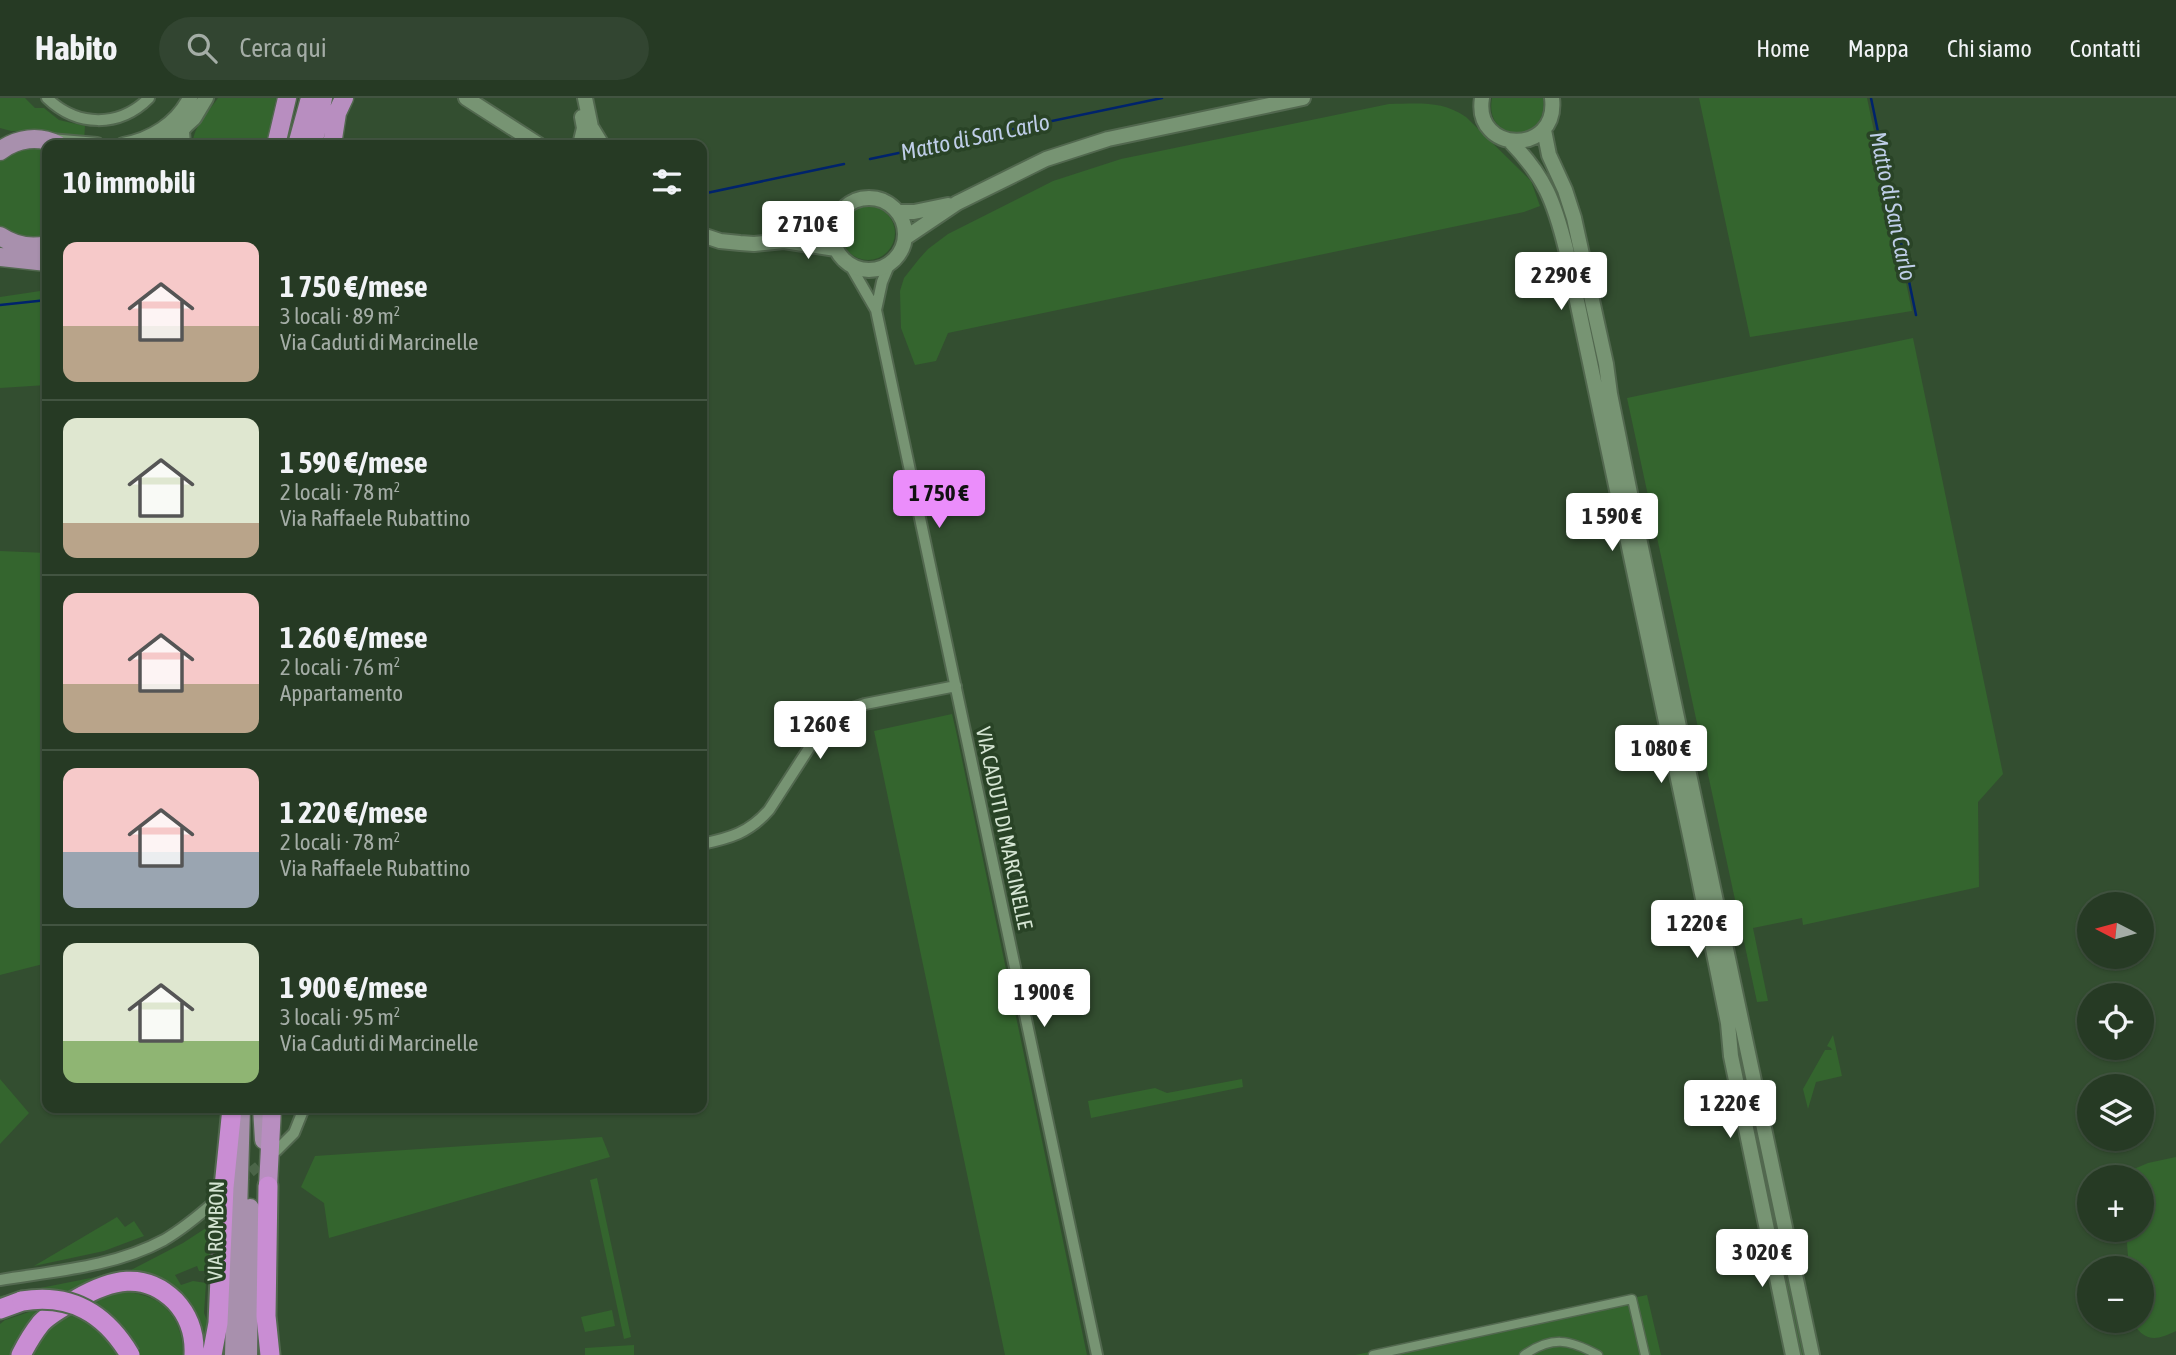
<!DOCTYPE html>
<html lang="it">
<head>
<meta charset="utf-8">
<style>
	body { margin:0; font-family:"Asap Condensed",sans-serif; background:#324531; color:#f1f3f6; height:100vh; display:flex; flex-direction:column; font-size:26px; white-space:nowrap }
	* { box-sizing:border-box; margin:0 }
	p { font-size:23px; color:#a4ada6 }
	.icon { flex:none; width:38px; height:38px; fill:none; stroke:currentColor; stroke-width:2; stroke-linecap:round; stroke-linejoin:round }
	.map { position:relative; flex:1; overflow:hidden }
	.panel { position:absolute; left:42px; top:42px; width:665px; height:973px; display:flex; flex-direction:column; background:#263a24; border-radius:14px; box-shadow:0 2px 5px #0004,0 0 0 2px #425441 }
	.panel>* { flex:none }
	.needle { width:46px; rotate:276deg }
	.tools { position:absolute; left:2077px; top:794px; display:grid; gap:14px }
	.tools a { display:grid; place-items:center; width:77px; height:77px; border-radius:50%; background:#263a24; box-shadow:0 2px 5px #0004,0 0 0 2px #425441; font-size:35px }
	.price { position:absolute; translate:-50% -60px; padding:0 16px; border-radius:7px; background:#fff; color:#222; font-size:23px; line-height:46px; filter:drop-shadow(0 2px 4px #0008) }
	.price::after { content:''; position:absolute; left:50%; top:42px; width:21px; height:16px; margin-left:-10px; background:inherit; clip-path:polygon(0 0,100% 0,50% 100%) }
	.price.active { background:#eb8dfb; color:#111 }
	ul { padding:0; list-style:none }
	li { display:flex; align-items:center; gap:21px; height:175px; padding:0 21px }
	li+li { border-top:2px solid #425441 }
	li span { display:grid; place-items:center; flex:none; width:196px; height:140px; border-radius:14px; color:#555 }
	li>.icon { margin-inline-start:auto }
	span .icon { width:84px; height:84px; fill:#fffc; stroke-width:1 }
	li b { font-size:30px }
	h2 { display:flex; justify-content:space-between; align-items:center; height:84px; padding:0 21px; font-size:30px }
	header { display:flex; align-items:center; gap:42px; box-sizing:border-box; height:98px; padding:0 35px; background:#263a24; border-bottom:2px solid #425441 }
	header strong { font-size:33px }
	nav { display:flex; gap:38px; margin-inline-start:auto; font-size:24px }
	.search { width:490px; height:63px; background:#324531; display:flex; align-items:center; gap:18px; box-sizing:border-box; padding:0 24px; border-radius:38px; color:#a4ada6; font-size:26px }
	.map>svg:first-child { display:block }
</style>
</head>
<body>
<header>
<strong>Habito</strong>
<div class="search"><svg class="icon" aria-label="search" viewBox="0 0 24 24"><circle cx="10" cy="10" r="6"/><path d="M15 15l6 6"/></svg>Cerca qui</div>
<nav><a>Home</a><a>Mappa</a><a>Chi siamo</a><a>Contatti</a></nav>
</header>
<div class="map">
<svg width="2176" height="1257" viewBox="0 0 2176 1257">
	<rect width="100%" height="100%" fill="#334e30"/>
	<path fill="#34652e" d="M0,0h25l10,10h9l15,12 26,6 -1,14 -40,-9h-33l-11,-3z
		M218,0h58l-10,47h-73c-1,-17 16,-34 25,-47z
		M1492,0h51c7,46 -60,46 -51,0z
		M1699,0h168l45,213 -162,26z
		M1389,6c29,0 52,-4 77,13l65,64 9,25 -16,6 -576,121 -12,28 -21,4 -14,-37 -1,-37 4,-13 15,-19 9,-10 20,-15 105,-53 68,-22z
		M35,49l12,2v89c-17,2 -34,0 -47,-12v-65c11,-9 20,-13 35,-14z
		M841 135a27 27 0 1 1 54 0a27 27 0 1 1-54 0Z
		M1568,118l238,1139h-6l-236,-1138z
		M47,192v95l-47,3v-91z
		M1913,240l90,436 -25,28 1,85 -176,38 -1,-7 -49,10 15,73 -11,1 -130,-604z
		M0,453l47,2v410l-47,12z
		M952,616l4,17 131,624h-82l-131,-624z
		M1833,937l9,41 -26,6 -8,27 -5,-20 22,-39h7l-1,-2 -4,-2z
		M0,981l29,34 -29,31z
		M1242,981l1,8 -152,31 -3,-17 67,-13 12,5z
		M602,1039l8,20 -281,81 -5,-35 -23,-16 14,-31z
		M2176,1059v174c-20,10 -32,11 -44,-10h10v-52h-13l-3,-39h16v-52h-17l2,-6 21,-9z
		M597,1080l34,159 -7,2 -34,-159z
		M117,1119l8,10 9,-6 10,15 -40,15 -70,15z
		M209,1128l5,7 -1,23h-7v15h-7l-2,-5 -22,9 6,10 12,-4 13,2 -2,30 6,15 -6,27 -50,-74 -67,9 -87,16v-10l131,-26 52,-27z
		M118,1194c40,-1 65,22 65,63h-151c6,-11 13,-22 22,-31 12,-13 47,-27 64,-32z
		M1647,1197l14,60h-306z
		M35,1212l16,1 -34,44h-17v-31l5,-4z
		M612,1212l3,16 -30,6 -4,-15z
		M634,1247v10h-49v-7z"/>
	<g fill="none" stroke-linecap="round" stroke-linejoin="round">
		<path stroke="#00236c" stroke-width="2.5" d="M1871,0l45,217
			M870,61l292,-61
			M702,96l142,-30
			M0,207l47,-5"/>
		<path stroke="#4b6548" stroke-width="10" stroke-dasharray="10 5" stroke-linecap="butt" d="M239,1084l30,-25"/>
		<defs>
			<path id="pedestrian" d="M1373,1257l259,-56 13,56
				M1524,1257c28,-19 45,-16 74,0"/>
			<path id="minor" d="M47,0c30,29 72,30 102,0
				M185,47l-1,-14 4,-6
				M850,167l26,45 221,1045
				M876,212l6,-28 7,-17
				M702,746c28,-6 47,-11 67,-34l53,-82 12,-11 13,-7 18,-6 91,-18
				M276,1053l18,-18 10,-25
				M0,1182c55,-9 114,-13 164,-40 17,-10 33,-23 48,-36"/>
			<path id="tertiary" d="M466,0l73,47
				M585,0l6,29 11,18
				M1482,0c-9,56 77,58 70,0
				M1544,32l5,25 16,35 9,28 32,146 4,30 29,144 173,817
				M50,43l47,4
				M1510,43c35,36 44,60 56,108l129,610 33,164 3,33 62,299
				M123,47c28,-5 54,-21 67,-47
				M164,47l30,-27 12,-20
				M580,47l4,-17 -2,-11
				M833 136a36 36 0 1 1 72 0a36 36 0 1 1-72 0Z
				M898,114h16l34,-7
				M702,137l18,6 20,2 14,1 30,-3 52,8
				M905,140l52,-35 89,-44 62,-20 195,-41
				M785,143l51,-22"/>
			<path id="primary" d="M0,53c17,-13 39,-16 58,-6
				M0,138c15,10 30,13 47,9
				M0,159l47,5
				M262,1010l2,32
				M234,1257l7,-247
				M248,1257l2,-147"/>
			<path id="trunk" d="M276,47l11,-47
				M297,47l13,-47
				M313,47l10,-47
				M332,47l5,-32 7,-15
				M268,1088l4,-78"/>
			<path id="motorway" d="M268,1088l-2,130 4,39
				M0,1211l22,-8
				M21,1257c6,-12 12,-22 20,-32 10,-10 23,-17 36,-24 33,-19 67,-29 98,2 14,15 20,34 19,54
				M212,1257l6,-32 6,-136 8,-79"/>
		</defs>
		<use href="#pedestrian" stroke="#52684f" stroke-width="11"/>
		<use href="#minor" stroke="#52684f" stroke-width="14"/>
		<use href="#tertiary" stroke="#52684f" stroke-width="18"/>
		<use href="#primary" stroke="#52684f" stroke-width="21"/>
		<use href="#trunk" stroke="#52684f" stroke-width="21"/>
		<use href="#motorway" stroke="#52684f" stroke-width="23"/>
		<use href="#pedestrian" stroke="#779473" stroke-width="8"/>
		<use href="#minor" stroke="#779473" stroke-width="10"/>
		<use href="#tertiary" stroke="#779473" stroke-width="14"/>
		<use href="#primary" stroke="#a890ad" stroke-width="18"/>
		<use href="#trunk" stroke="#b88ec0" stroke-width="18"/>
		<use href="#motorway" stroke="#c98dd3" stroke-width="19"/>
		<defs>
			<path id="motorway-bridge" d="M22,1203c49,-8 83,12 108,54"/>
		</defs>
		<use href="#motorway-bridge" stroke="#52684f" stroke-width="23" stroke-linecap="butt"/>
		<use href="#motorway-bridge" stroke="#c98dd3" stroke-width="19"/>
	</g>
	<g text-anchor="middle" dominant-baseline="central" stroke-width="7" stroke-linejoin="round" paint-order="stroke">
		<g font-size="21" fill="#d5e5d3" stroke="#294326">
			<text transform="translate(1005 730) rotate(78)">VIA CADUTI DI MARCINELLE</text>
			<text transform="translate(215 1133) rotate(-89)">VIA ROMBON</text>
		</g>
		<g font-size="23" font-style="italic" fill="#bfcee8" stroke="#294326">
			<text transform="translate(975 39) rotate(-12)">Matto di San Carlo</text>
			<text transform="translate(1893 108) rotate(78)">Matto di San Carlo</text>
		</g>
	</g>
</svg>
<div class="tools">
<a><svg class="needle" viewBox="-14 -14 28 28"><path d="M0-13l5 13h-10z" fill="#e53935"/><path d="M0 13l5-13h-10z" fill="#a4ada6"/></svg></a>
<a><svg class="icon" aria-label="locate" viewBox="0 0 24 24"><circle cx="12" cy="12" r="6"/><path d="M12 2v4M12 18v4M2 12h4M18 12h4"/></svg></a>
<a><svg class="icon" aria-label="layers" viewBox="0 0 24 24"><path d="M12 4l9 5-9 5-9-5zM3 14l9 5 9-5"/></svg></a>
<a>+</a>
<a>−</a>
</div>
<b class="price" style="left:808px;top:163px">2 710 €</b>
<b class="price" style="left:1561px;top:214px">2 290 €</b>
<b class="price active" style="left:939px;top:432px">1 750 €</b>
<b class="price" style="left:1612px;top:455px">1 590 €</b>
<b class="price" style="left:820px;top:663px">1 260 €</b>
<b class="price" style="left:1661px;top:687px">1 080 €</b>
<b class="price" style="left:1697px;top:862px">1 220 €</b>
<b class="price" style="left:1044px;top:931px">1 900 €</b>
<b class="price" style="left:1730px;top:1042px">1 220 €</b>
<b class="price" style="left:1762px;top:1191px">3 020 €</b>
<section class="panel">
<h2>10 immobili<svg class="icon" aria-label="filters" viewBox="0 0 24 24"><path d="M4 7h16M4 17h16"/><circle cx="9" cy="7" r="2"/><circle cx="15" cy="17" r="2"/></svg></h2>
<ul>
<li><span style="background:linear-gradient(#f6c9c9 60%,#b9a48a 0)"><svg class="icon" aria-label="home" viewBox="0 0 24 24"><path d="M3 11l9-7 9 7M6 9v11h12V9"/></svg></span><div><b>1 750 €/mese</b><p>3 locali · 89 m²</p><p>Via Caduti di Marcinelle</p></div></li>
<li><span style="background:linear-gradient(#dfe7d0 75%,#b9a48a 0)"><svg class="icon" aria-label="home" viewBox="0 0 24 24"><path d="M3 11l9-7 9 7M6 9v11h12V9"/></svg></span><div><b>1 590 €/mese</b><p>2 locali · 78 m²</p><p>Via Raffaele Rubattino</p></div></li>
<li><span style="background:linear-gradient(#f6c9c9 65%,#b9a48a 0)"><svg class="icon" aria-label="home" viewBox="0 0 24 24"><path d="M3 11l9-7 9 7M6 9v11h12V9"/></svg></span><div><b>1 260 €/mese</b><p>2 locali · 76 m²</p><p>Appartamento</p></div></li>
<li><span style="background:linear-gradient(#f6c9c9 60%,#9aa5b1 0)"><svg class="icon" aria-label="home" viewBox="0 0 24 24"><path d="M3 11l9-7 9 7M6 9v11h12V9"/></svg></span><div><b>1 220 €/mese</b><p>2 locali · 78 m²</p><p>Via Raffaele Rubattino</p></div></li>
<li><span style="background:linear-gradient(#dfe7d0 70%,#8fb573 0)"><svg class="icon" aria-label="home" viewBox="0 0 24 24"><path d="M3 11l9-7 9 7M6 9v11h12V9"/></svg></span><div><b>1 900 €/mese</b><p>3 locali · 95 m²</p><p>Via Caduti di Marcinelle</p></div></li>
</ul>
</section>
</div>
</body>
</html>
